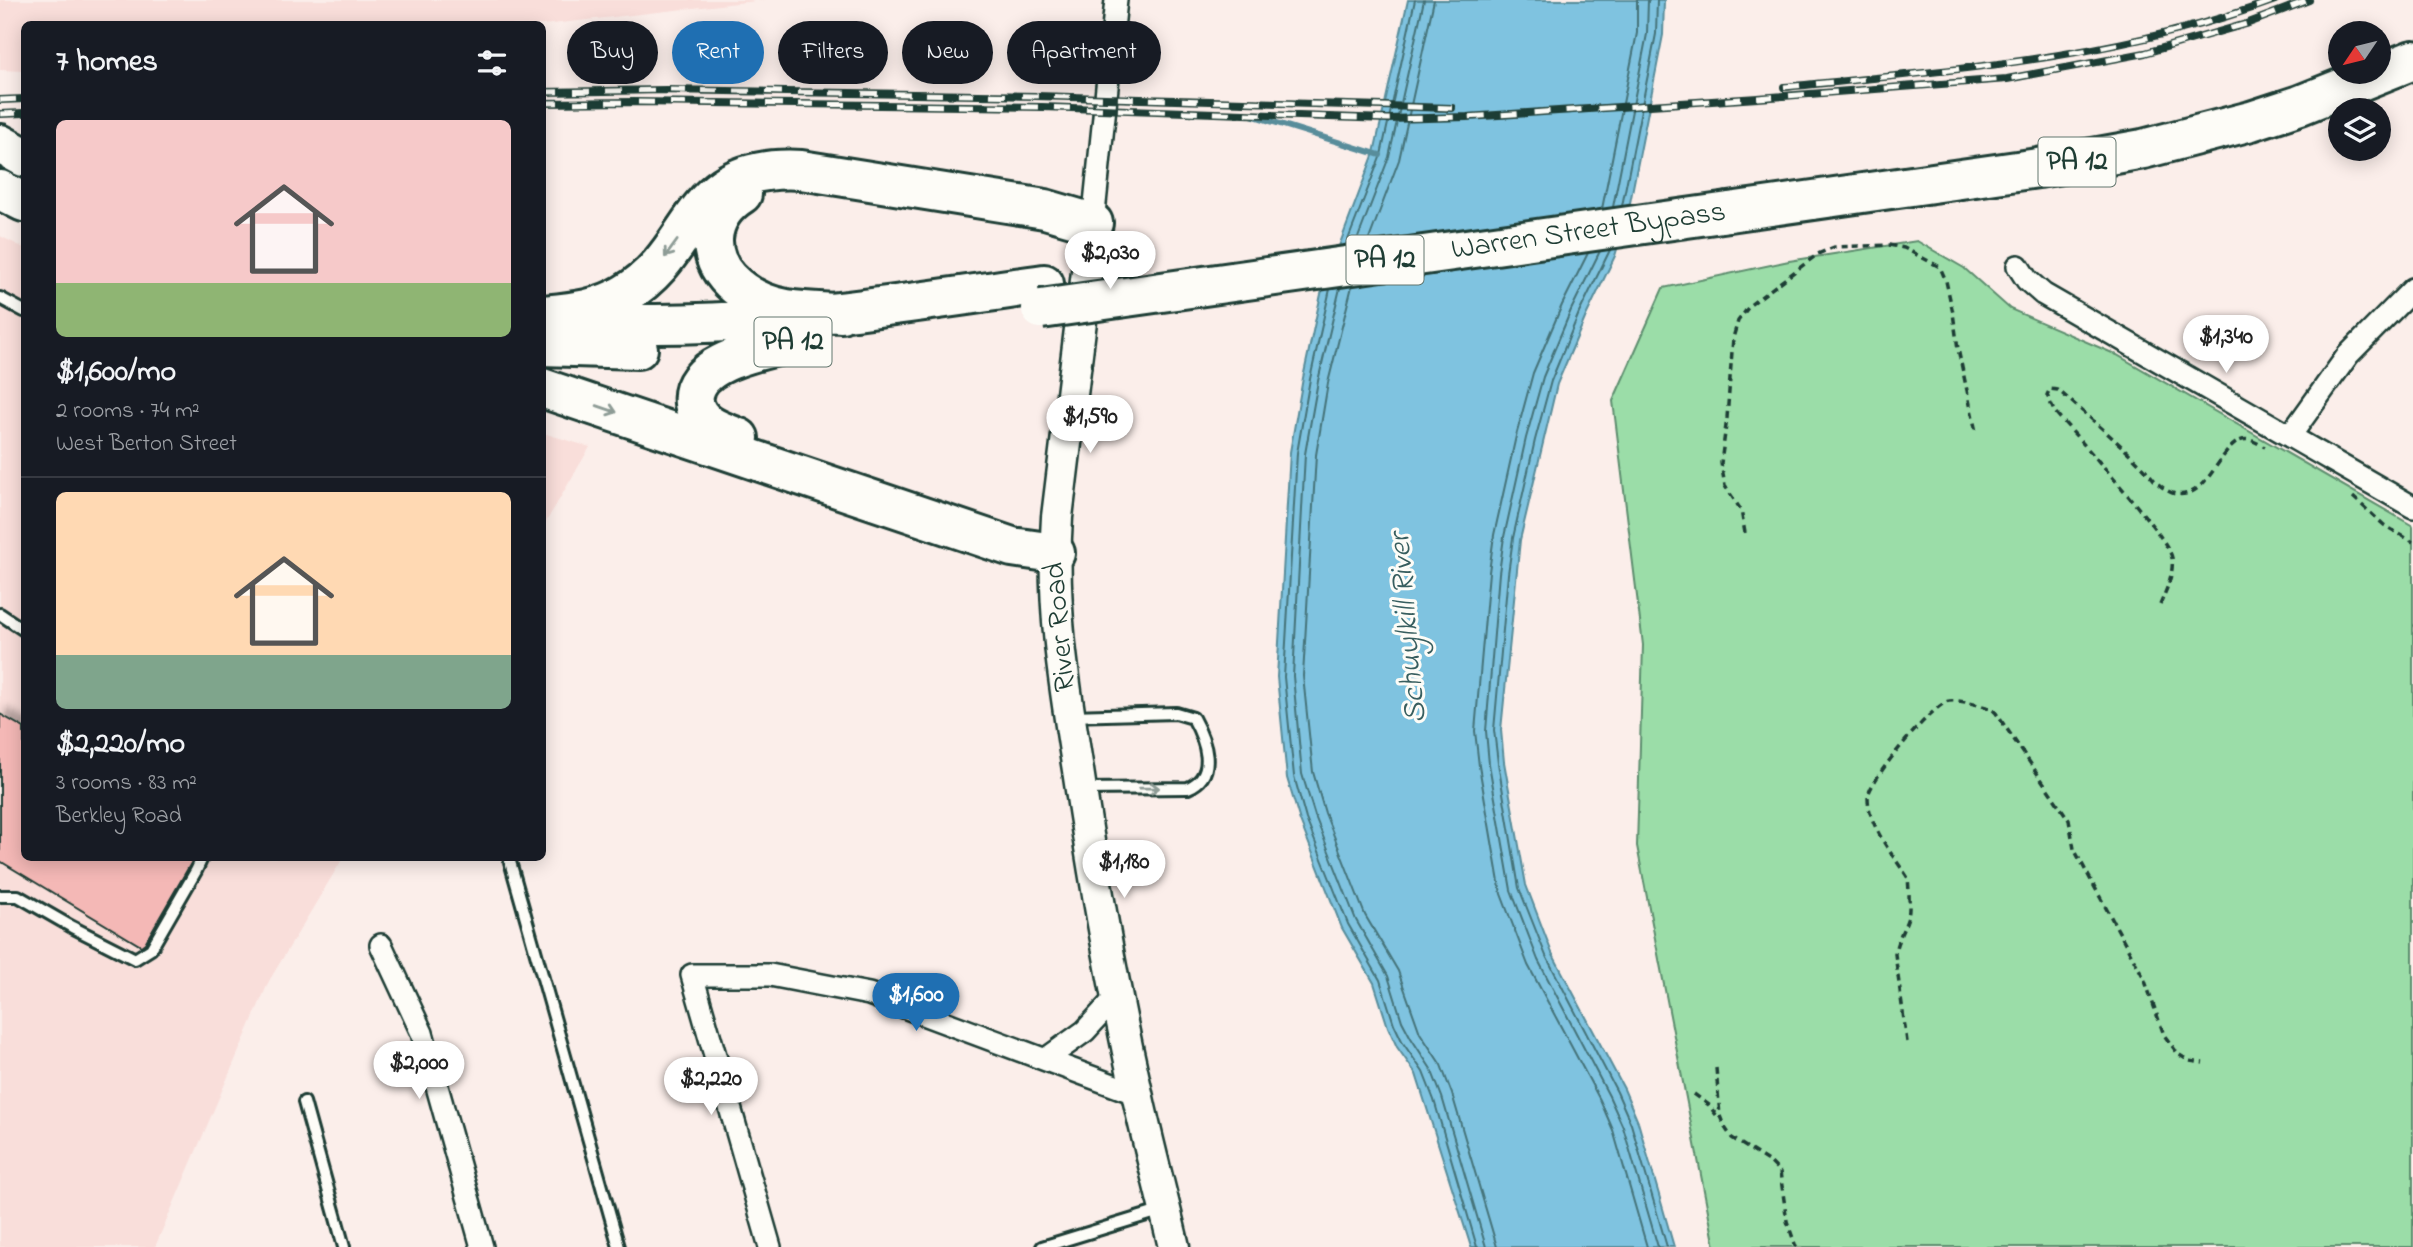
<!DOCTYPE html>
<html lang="en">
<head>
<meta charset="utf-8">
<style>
	body { margin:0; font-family:"Indie Flower",sans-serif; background:#242831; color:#f1f3f6; height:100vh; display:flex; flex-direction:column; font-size:26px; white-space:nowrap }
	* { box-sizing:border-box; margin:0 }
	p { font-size:23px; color:#9ea1a6 }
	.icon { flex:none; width:38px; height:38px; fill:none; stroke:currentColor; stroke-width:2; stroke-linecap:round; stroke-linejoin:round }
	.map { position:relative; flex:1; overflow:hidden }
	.sheet { position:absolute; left:21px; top:21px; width:525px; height:840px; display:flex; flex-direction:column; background:#171b24; border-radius:10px; box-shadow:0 4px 18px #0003 }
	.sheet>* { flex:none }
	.top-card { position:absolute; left:567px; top:21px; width:665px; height:63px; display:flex; gap:14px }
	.needle { width:46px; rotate:235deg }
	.fabs { position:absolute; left:2328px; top:21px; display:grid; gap:14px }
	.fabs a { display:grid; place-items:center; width:63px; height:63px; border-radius:50%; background:#171b24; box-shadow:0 4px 18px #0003; font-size:35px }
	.price { position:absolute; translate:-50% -60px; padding:0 16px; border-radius:24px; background:#fff; color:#222; font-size:23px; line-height:46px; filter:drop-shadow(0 2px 4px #0008) }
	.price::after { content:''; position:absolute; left:50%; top:42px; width:21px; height:16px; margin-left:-10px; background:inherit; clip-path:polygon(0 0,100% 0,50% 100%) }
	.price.active { background:#1f6fb2; color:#fff }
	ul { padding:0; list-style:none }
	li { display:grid; align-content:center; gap:14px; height:371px; padding:0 35px }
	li+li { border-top:2px solid #363941 }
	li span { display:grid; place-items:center; height:217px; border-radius:10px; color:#555 }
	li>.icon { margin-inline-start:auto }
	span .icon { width:126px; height:126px; fill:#fffc; stroke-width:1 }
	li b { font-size:30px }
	h2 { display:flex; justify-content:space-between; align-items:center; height:84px; padding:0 35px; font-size:30px }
	.pill { padding:0 24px; border-radius:32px; background:#171b24; box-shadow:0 4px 18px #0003; font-size:24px; line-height:63px }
	.pill.active { background:#1f6fb2; color:#fff }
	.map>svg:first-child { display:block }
</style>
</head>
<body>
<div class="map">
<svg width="2413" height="1247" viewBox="0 0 2413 1247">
	<defs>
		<filter id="shadow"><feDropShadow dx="6" dy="-6" stdDeviation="3.5" flood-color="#0004"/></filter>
	</defs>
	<rect width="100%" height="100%" fill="#fbeeea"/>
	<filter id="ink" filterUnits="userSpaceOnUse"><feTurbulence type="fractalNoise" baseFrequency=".0143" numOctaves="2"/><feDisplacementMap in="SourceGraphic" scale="14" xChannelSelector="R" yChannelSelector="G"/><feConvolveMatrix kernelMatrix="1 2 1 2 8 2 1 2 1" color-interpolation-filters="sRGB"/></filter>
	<g filter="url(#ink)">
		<path fill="#f9deda" d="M0,0h764l-221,25 -519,-1v47l-24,-1z
			M0,236l24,12v610h319l-74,123 -114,266h-155z
			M543,433l47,14 -47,80 -1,-94z"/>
		<path fill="#9bdda8" stroke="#5d8d6e" stroke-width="2" d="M1917,241l47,27 46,41 107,46 296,171v721h-698l-78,-401 6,-201 -30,-244 50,-113 126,-27z"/>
		<path fill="#7fc3e0" stroke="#598d9b" stroke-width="2" d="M1408,0h256l-1,35 -35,178 -13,43 -29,60 -29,68 -37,156 -19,190 3,32 22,123 26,68 72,136 14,33 36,125h-203l-55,-173 -19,-27 -9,-20 -14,-44 -32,-55 -42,-107 -13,-43 -10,-101 13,-225 13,-74 18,-84 53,-141z"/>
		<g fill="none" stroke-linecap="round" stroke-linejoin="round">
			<path stroke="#457379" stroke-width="2" d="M1622,206l34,-172 1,-34
				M1613,207l34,-173 1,-34
				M1602,209l35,-176v-33
				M1368,242l31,-82 35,-160
				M1356,243l33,-86 35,-157
				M1346,245l35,-90 34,-155
				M1610,250l-31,63 -28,68 -16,59 -22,98 -5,36 -14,156 4,33 21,125 27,68 71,136 14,32 36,123
				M1600,251l-29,59 -28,67 -17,61 -22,99 -5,36 -13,158 3,33 22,126 27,70 71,136 14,31 35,120
				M1588,253l-26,52 -29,68 -17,63 -22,99 -5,37 -14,159 4,35 22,128 27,71 72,135 13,30 34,117
				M1352,286l-24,97 -12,72 -13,221 10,96 12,41 40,102 33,56 22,62 21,32 11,29 45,153
				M1340,288l-22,93 -13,73 -12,222 9,98 13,42 41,104 32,56 14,45 9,17 20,31 11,28 44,150
				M1330,289l-20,90 -13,74 -13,224 10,99 12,43 42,105 32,56 14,44 9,19 20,29 11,28 43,147"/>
			<path stroke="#598d9b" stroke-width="6" d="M1251,115l129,40"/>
		</g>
		<path fill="#f4b8b6" stroke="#1f3d34" stroke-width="2" filter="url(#shadow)" d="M0,714l24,14v130h170l-49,85 -4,3 -141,-85z"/>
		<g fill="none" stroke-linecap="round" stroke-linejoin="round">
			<defs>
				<path id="lane" d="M0,298l24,13
					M0,614l24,16
					M1071,716l105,-3 17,5c12,22 26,57 -5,70l-105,1
					M509,858l110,389
					M0,896h18l54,31 63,32 16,-10 45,-78 6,-13
					M304,1102l40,145
					M1042,1247l121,-37"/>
				<path id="street" d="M1093,223l23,-223
					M2018,266l9,14 16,14 370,213
					M2290,436l58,-81 65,-66
					M381,945l41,88 60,214
					M1046,1059l39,-28 32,-35
					M770,1247l-78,-272h78l99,19 268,100"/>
				<path id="secondary" d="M1093,223l-36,294c-6,88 7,166 21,253 16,108 35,216 59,323 11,51 25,102 37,154"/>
				<path id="highway" d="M0,144l24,13
					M0,190l24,12
					M742,194c-16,10 -28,26 -29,45 -1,39 39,64 73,70 18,3 37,3 55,4
					M1729,212l309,-44 105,-19 108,-28 49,-16 113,-45
					M542,315c30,-3 57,-5 83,-21 75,-44 59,-131 176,-124l244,39 48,14
					M576,321c157,12 312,-15 468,-37
					M542,346l96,3
					M542,388l470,159 43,6
					M739,438c-18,-7 -41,-13 -45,-35 -6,-42 70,-53 99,-61"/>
			</defs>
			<use href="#lane" stroke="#1f3d34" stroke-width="16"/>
			<use href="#street" stroke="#1f3d34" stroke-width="26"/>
			<use href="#secondary" stroke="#1f3d34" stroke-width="35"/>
			<use href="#highway" stroke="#1f3d34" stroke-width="44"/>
			<path stroke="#1f3d34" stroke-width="3.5" stroke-dasharray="7 5" stroke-linecap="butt" d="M2353,497l31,28 29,17
				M1745,533l-4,-23 -16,-24 -4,-23 6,-45 6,-80 5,-17 12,-16 68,-51 16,-7 55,-2 15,3 36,19 6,14 7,32 5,36 18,83
				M2160,605c6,-15 14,-30 12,-47 -3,-21 -98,-124 -118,-147l-7,-16 3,-6 8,1c29,25 58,50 85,77 5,5 9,11 14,16 5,4 12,10 19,11 36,6 46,-61 74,-54 5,1 10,5 15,7
				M1907,1042l-12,-88c1,-13 9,-24 13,-37 2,-7 1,-30 0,-39 -15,-23 -40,-52 -40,-81 0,-16 66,-94 81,-96 12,-2 30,5 42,7l5,5 73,107 5,29 70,129 20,57 14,19 11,7 14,2
				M1716,1068l4,48 4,10 8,12 39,25 9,9 7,49 9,26
				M1694,1094l15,11 10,14"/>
			<use href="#lane" stroke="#fdfcf7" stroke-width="10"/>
			<use href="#street" stroke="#fdfcf7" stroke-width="21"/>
			<use href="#secondary" stroke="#fdfcf7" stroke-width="30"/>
			<use href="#highway" stroke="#fdfcf7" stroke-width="38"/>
			<defs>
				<path id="rail" d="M1784,87c168,-17 331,-28 491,-87
					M542,92l124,-2 370,6 416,12
					M0,100l24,-1
					M542,103l92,-1 408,5 346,12 79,-2 291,-19 249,-19 138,-26 101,-29 63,-24
					M0,114l24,-1"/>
			</defs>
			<use href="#rail" stroke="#1f3d34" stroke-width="8"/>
			<use href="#rail" stroke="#fdfcf7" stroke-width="5" stroke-dasharray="16" stroke-linecap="butt"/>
			<defs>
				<g id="highway-bridge">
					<path id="s1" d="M1041,309l688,-97"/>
				</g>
			</defs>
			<use href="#highway-bridge" stroke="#1f3d34" stroke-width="44" stroke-linecap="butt"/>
			<use href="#highway-bridge" stroke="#fdfcf7" stroke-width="38"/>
		</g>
		<defs><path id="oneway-shaft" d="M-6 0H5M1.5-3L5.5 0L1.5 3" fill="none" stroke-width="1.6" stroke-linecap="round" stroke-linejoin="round" transform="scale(1.75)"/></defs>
		<g stroke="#8e9c96">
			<use href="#oneway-shaft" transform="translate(671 249) rotate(126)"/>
			<use href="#oneway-shaft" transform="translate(607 409) rotate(19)"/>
			<use href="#oneway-shaft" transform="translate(1149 788) rotate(-1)"/>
		</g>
	</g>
	<g text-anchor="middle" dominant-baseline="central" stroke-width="6" stroke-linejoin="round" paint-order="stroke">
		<g fill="#fdfcf7" stroke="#62766e" stroke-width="2">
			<rect x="2038.5" y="137.5" width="77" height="49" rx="5"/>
			<rect x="1346.5" y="235.5" width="77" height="49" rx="5"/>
			<rect x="754.5" y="317.5" width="77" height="49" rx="5"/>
		</g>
		<g font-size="28" font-weight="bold" fill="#1f3d34">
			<text x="2077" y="162">PA 12</text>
			<text x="1385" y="260">PA 12</text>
			<text x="793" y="342">PA 12</text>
		</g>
		<g font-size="30" fill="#1f3d34" stroke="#fdfcf7">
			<text stroke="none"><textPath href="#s1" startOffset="553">Warren Street Bypass</textPath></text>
			<text transform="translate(1061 627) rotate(-95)">River Road</text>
		</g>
		<g font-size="32" font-style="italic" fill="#375e5f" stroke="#fdfcf7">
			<text transform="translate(1409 628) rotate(-95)">Schuylkill River</text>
		</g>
	</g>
</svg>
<div class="fabs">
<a><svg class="needle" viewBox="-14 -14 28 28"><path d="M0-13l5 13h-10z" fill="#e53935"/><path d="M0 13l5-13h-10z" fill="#9ea1a6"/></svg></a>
<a><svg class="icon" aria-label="layers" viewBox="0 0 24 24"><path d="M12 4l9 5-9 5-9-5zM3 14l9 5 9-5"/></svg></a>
</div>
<b class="price" style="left:1110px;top:291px">$2,030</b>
<b class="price" style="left:2226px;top:375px">$1,340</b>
<b class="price" style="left:1090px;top:455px">$1,590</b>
<b class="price" style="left:1124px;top:900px">$1,180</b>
<b class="price active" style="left:916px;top:1033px">$1,600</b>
<b class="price" style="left:419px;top:1101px">$2,000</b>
<b class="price" style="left:711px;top:1117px">$2,220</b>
<div class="top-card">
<a class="pill">Buy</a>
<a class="pill active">Rent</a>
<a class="pill">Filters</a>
<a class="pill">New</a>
<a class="pill">Apartment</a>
</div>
<section class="sheet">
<h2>7 homes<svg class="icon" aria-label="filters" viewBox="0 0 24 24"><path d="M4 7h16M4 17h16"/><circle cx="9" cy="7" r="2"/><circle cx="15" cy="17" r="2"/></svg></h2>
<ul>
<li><span style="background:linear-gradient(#f6c9c9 75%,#8fb573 0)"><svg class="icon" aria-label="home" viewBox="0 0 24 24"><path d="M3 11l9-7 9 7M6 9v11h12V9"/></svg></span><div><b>$1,600/mo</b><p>2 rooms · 74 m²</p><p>West Berton Street</p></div></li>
<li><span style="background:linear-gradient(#ffd9b3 75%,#7fa58c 0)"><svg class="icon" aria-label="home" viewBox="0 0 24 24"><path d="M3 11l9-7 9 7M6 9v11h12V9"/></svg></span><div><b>$2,220/mo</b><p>3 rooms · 83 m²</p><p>Berkley Road</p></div></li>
</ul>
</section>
</div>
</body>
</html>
